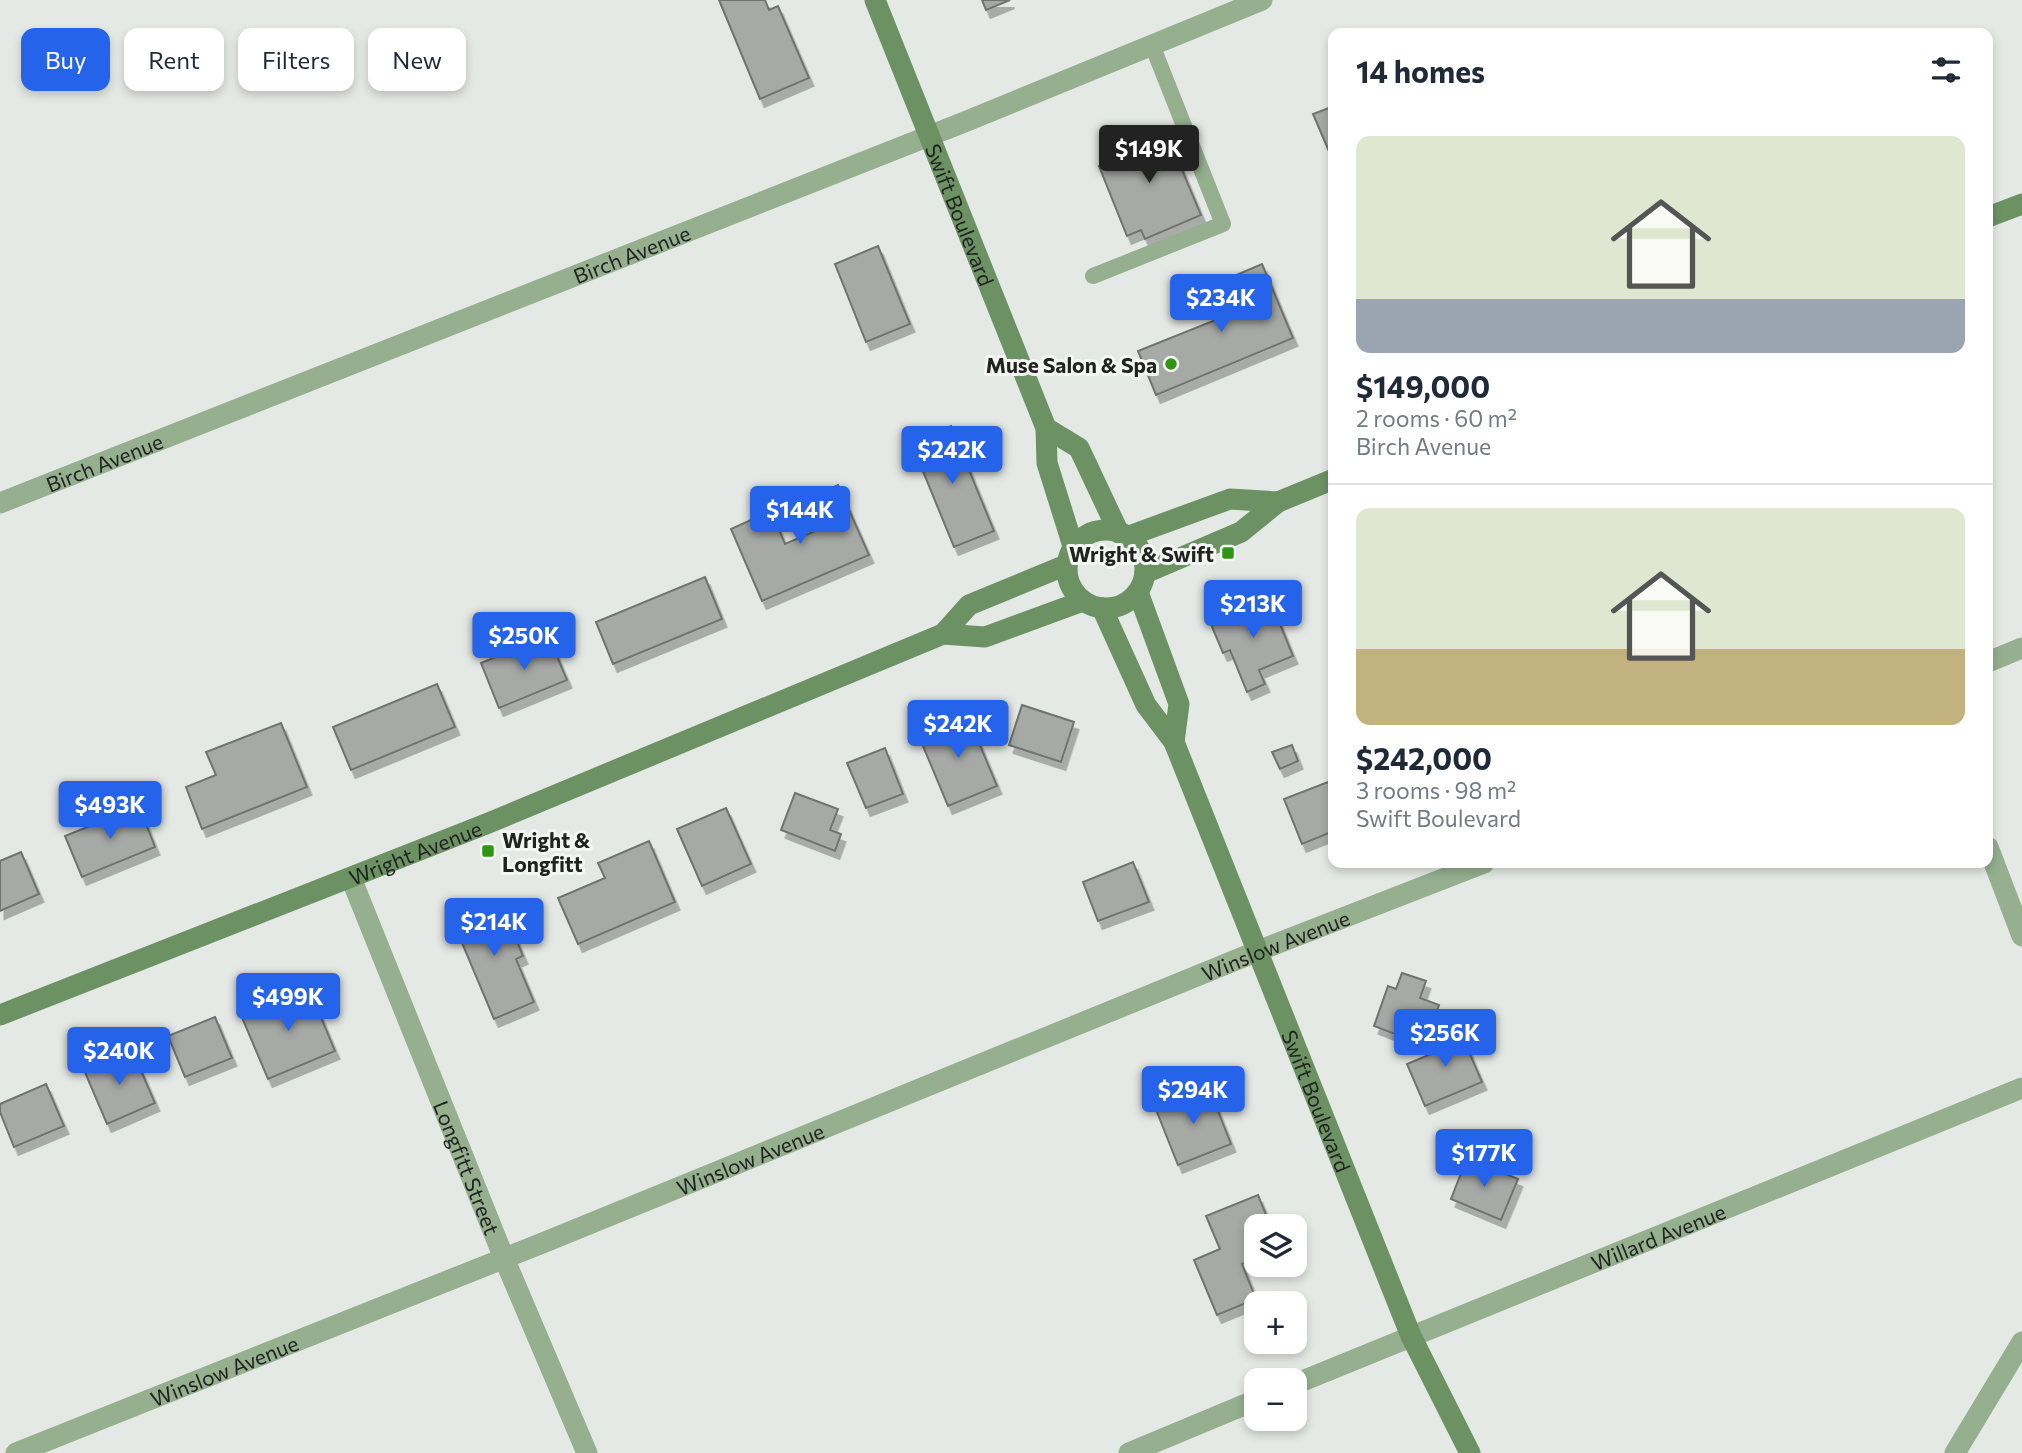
<!DOCTYPE html>
<html lang="en">
<head>
<meta charset="utf-8">
<style>
	body { margin:0; font-family:Commissioner,sans-serif; background:#f6f6f7; color:#1f2937; height:100vh; display:flex; flex-direction:column; font-size:26px; white-space:nowrap }
	* { box-sizing:border-box; margin:0 }
	p { font-size:23px; color:#747a83 }
	.icon { flex:none; width:38px; height:38px; fill:none; stroke:currentColor; stroke-width:2; stroke-linecap:round; stroke-linejoin:round }
	.map { position:relative; flex:1; overflow:hidden }
	.details { position:absolute; left:1328px; top:28px; width:665px; height:840px; display:flex; flex-direction:column; background:#fff; border-radius:14px; box-shadow:0 4px 10px #0003 }
	.details>* { flex:none }
	.hud { position:absolute; left:21px; top:28px; width:665px; height:63px; display:flex; gap:14px }
	.controls { position:absolute; left:1244px; top:1214px; display:grid; gap:14px }
	.controls a { display:grid; place-items:center; width:63px; height:63px; border-radius:14px; background:#fff; box-shadow:0 4px 10px #0003; font-size:35px }
	.price { position:absolute; translate:-50% -60px; padding:0 16px; border-radius:7px; background:#2563eb; color:#fff; font-size:23px; line-height:46px; filter:drop-shadow(0 2px 4px #0008) }
	.price::after { content:''; position:absolute; left:50%; top:42px; width:21px; height:16px; margin-left:-10px; background:inherit; clip-path:polygon(0 0,100% 0,50% 100%) }
	.price.on { background:#222; color:#fff }
	ul { padding:0; list-style:none }
	li { display:grid; align-content:center; gap:14px; height:371px; padding:0 28px }
	li+li { border-top:2px solid #e0e1e3 }
	li span { display:grid; place-items:center; height:217px; border-radius:14px; color:#555 }
	li>.icon { margin-inline-start:auto }
	span .icon { width:126px; height:126px; fill:#fffc; stroke-width:1 }
	li b { font-size:30px }
	h2 { display:flex; justify-content:space-between; align-items:center; height:84px; padding:0 28px; font-size:30px }
	.pill { padding:0 24px; border-radius:14px; background:#fff; box-shadow:0 4px 10px #0003; font-size:24px; line-height:63px }
	.pill.on { background:#2563eb; color:#fff }
	.map>svg:first-child { display:block }
</style>
</head>
<body>
<div class="map">
<svg width="2022" height="1453" viewBox="0 0 2022 1453">
	<defs>
		<filter id="shadow"><feDropShadow dx="4.5" dy="8" stdDeviation="0" flood-color="#0004"/></filter>
	</defs>
	<rect width="100%" height="100%" fill="#e5e9e5"/>
	<path fill="#a6a9a5" stroke="#70736f" stroke-width="2" filter="url(#shadow)" d="M719,0h46l4,10 9,-4 31,72 -49,21z
		M982,0h28l-24,10z
		M1334,106v57l-21,-49z
		M1164,127l37,88 -56,24 -4,-9 -14,6 -28,-70 13,-5 -4,-11z
		M878,246l32,78 -44,18 -31,-78z
		M1262,264l31,74 -137,57 -18,-44 90,-36 -13,-31z
		M951,426l43,105 -40,16 -43,-105z
		M838,485l31,70 -107,46 -31,-72 40,-18 14,33 35,-15 -13,-30z
		M705,577l17,42 -109,45 -17,-42z
		M1269,597l24,59 -34,14 6,14 -18,8 -17,-42 -7,3 -13,-31z
		M548,635l19,45 -68,28 -18,-45z
		M437,684l18,43 -104,43 -18,-43z
		M1022,705l52,17 -13,40 -52,-17z
		M967,714l30,72 -49,20 -30,-72z
		M281,723l26,64 -105,42 -16,-42 30,-12 -10,-23z
		M1292,745l6,16 -18,8 -8,-17z
		M885,748l18,46 -37,14 -19,-45z
		M1328,782l6,14v35l-32,13 -18,-45z
		M795,793l43,16 -8,21 11,4 -6,17 -54,-21z
		M139,806l16,41 -73,30 -17,-41z
		M726,808l25,56 -49,22 -25,-57z
		M649,841l26,61 -97,42 -20,-46 47,-20 -7,-15z
		M21,852l18,42 -39,17v-50z
		M1133,862l16,40 -51,19 -15,-39z
		M500,900l23,56 -7,3 18,43 -40,17 -42,-100z
		M1402,973l24,8 -6,17 19,7 -15,40 -50,-19 14,-40 8,3z
		M308,986l27,65 -67,28 -27,-64z
		M215,1017l17,41 -47,19 -17,-41z
		M1457,1024l25,58 -57,24 -18,-42 36,-15 -7,-16z
		M132,1050l23,53 -48,21 -23,-54z
		M46,1084l18,42 -50,21 -14,-35v-8z
		M1208,1086l23,58 -53,21 -23,-58z
		M1467,1158l51,21 -17,41 -50,-21z
		M1258,1195l13,32h-15v31l-14,6 14,35 -39,16 -23,-55 26,-11 -14,-33z"/>
	<g fill="none" stroke-linecap="round" stroke-linejoin="round">
		<path stroke="#95af8f" stroke-width="16" d="M1093,276l130,-52 -71,-179"/>
		<g stroke="#95af8f" stroke-width="21">
			<path id="s1" d="M0,503l967,-382 295,-121"/>
			<path d="M1988,662l34,-14"/>
			<path d="M1988,847l34,89"/>
			<path id="s2" d="M351,878l153,380 83,195"/>
			<path id="s3" d="M1295,1384l727,-296"/>
			<path id="s4" d="M16,1453l529,-211 713,-291 226,-88"/>
			<path d="M1129,1453l127,-53"/>
			<path d="M1955,1453l67,-111"/>
		</g>
		<g stroke="#6c9264" stroke-width="21">
			<path id="s5" d="M875,0l171,428 1,35 26,83"/>
			<path d="M1988,217l34,-13"/>
			<path d="M1046,428l33,20 40,85"/>
			<circle cx="1106" cy="569" r="39"/>
			<path d="M1129,536l101,-37 48,3"/>
			<path d="M1145,573l96,-41 37,-30 56,-23"/>
			<path d="M1138,592l41,112 -5,38"/>
			<path id="s6" d="M1102,608l44,97 28,37 237,594 59,117"/>
			<path d="M943,634l42,3 98,-36"/>
			<path id="s7" d="M0,1015l486,-191 457,-190 26,-29 97,-40"/>
		</g>
	</g>
	<g fill="#329414" stroke="#f3f6f2" stroke-width="2.5">
		<circle cx="1171" cy="364" r="7"/>
		<rect x="1221" y="546" width="14" height="14" rx="3.5"/>
		<rect x="481" y="844" width="14" height="14" rx="3.5"/>
	</g>
	<g text-anchor="middle" dominant-baseline="central" stroke-width="6" stroke-linejoin="round" paint-order="stroke">
		<g font-size="21" fill="#212321" stroke="#f3f6f2">
			<text stroke="none"><textPath href="#s5" startOffset="231">Swift Boulevard</textPath></text>
			<text stroke="none"><textPath href="#s1" startOffset="679">Birch Avenue</textPath></text>
			<text stroke="none"><textPath href="#s1" startOffset="112">Birch Avenue</textPath></text>
			<text stroke="none"><textPath href="#s7" startOffset="446">Wright Avenue</textPath></text>
			<text stroke="none"><textPath href="#s4" startOffset="1358">Winslow Avenue</textPath></text>
			<text stroke="none"><textPath href="#s6" startOffset="539">Swift Boulevard</textPath></text>
			<text stroke="none"><textPath href="#s4" startOffset="791">Winslow Avenue</textPath></text>
			<text stroke="none"><textPath href="#s2" startOffset="312">Longfitt Street</textPath></text>
			<text stroke="none"><textPath href="#s3" startOffset="392">Willard Avenue</textPath></text>
			<text stroke="none"><textPath href="#s4" startOffset="224">Winslow Avenue</textPath></text>
		</g>
		<g font-size="21" font-weight="bold" fill="#212321" stroke="#f3f6f2" text-anchor="end">
			<text x="1157" y="364">Muse Salon &amp; Spa</text>
			<text x="1214" y="553">Wright &amp; Swift</text>
			<text x="502" y="839" text-anchor="start">Wright &amp;<tspan x="502" dy="24">Longfitt</tspan></text>
		</g>
	</g>
</svg>
<div class="controls">
<a><svg class="icon" aria-label="layers" viewBox="0 0 24 24"><path d="M12 4l9 5-9 5-9-5zM3 14l9 5 9-5"/></svg></a>
<a>+</a>
<a>−</a>
</div>
<b class="price on" style="left:1149px;top:185px">$149K</b>
<b class="price" style="left:1221px;top:334px">$234K</b>
<b class="price" style="left:952px;top:486px">$242K</b>
<b class="price" style="left:800px;top:546px">$144K</b>
<b class="price" style="left:1253px;top:640px">$213K</b>
<b class="price" style="left:524px;top:672px">$250K</b>
<b class="price" style="left:958px;top:760px">$242K</b>
<b class="price" style="left:110px;top:841px">$493K</b>
<b class="price" style="left:494px;top:958px">$214K</b>
<b class="price" style="left:288px;top:1033px">$499K</b>
<b class="price" style="left:1445px;top:1069px">$256K</b>
<b class="price" style="left:119px;top:1087px">$240K</b>
<b class="price" style="left:1193px;top:1126px">$294K</b>
<b class="price" style="left:1484px;top:1189px">$177K</b>
<div class="hud">
<a class="pill on">Buy</a>
<a class="pill">Rent</a>
<a class="pill">Filters</a>
<a class="pill">New</a>
</div>
<section class="details">
<h2>14 homes<svg class="icon" aria-label="filters" viewBox="0 0 24 24"><path d="M4 7h16M4 17h16"/><circle cx="9" cy="7" r="2"/><circle cx="15" cy="17" r="2"/></svg></h2>
<ul>
<li><span style="background:linear-gradient(#dfe7d0 75%,#9aa5b1 0)"><svg class="icon" aria-label="home" viewBox="0 0 24 24"><path d="M3 11l9-7 9 7M6 9v11h12V9"/></svg></span><div><b>$149,000</b><p>2 rooms · 60 m²</p><p>Birch Avenue</p></div></li>
<li><span style="background:linear-gradient(#dfe7d0 65%,#c2b280 0)"><svg class="icon" aria-label="home" viewBox="0 0 24 24"><path d="M3 11l9-7 9 7M6 9v11h12V9"/></svg></span><div><b>$242,000</b><p>3 rooms · 98 m²</p><p>Swift Boulevard</p></div></li>
</ul>
</section>
</div>
</body>
</html>
